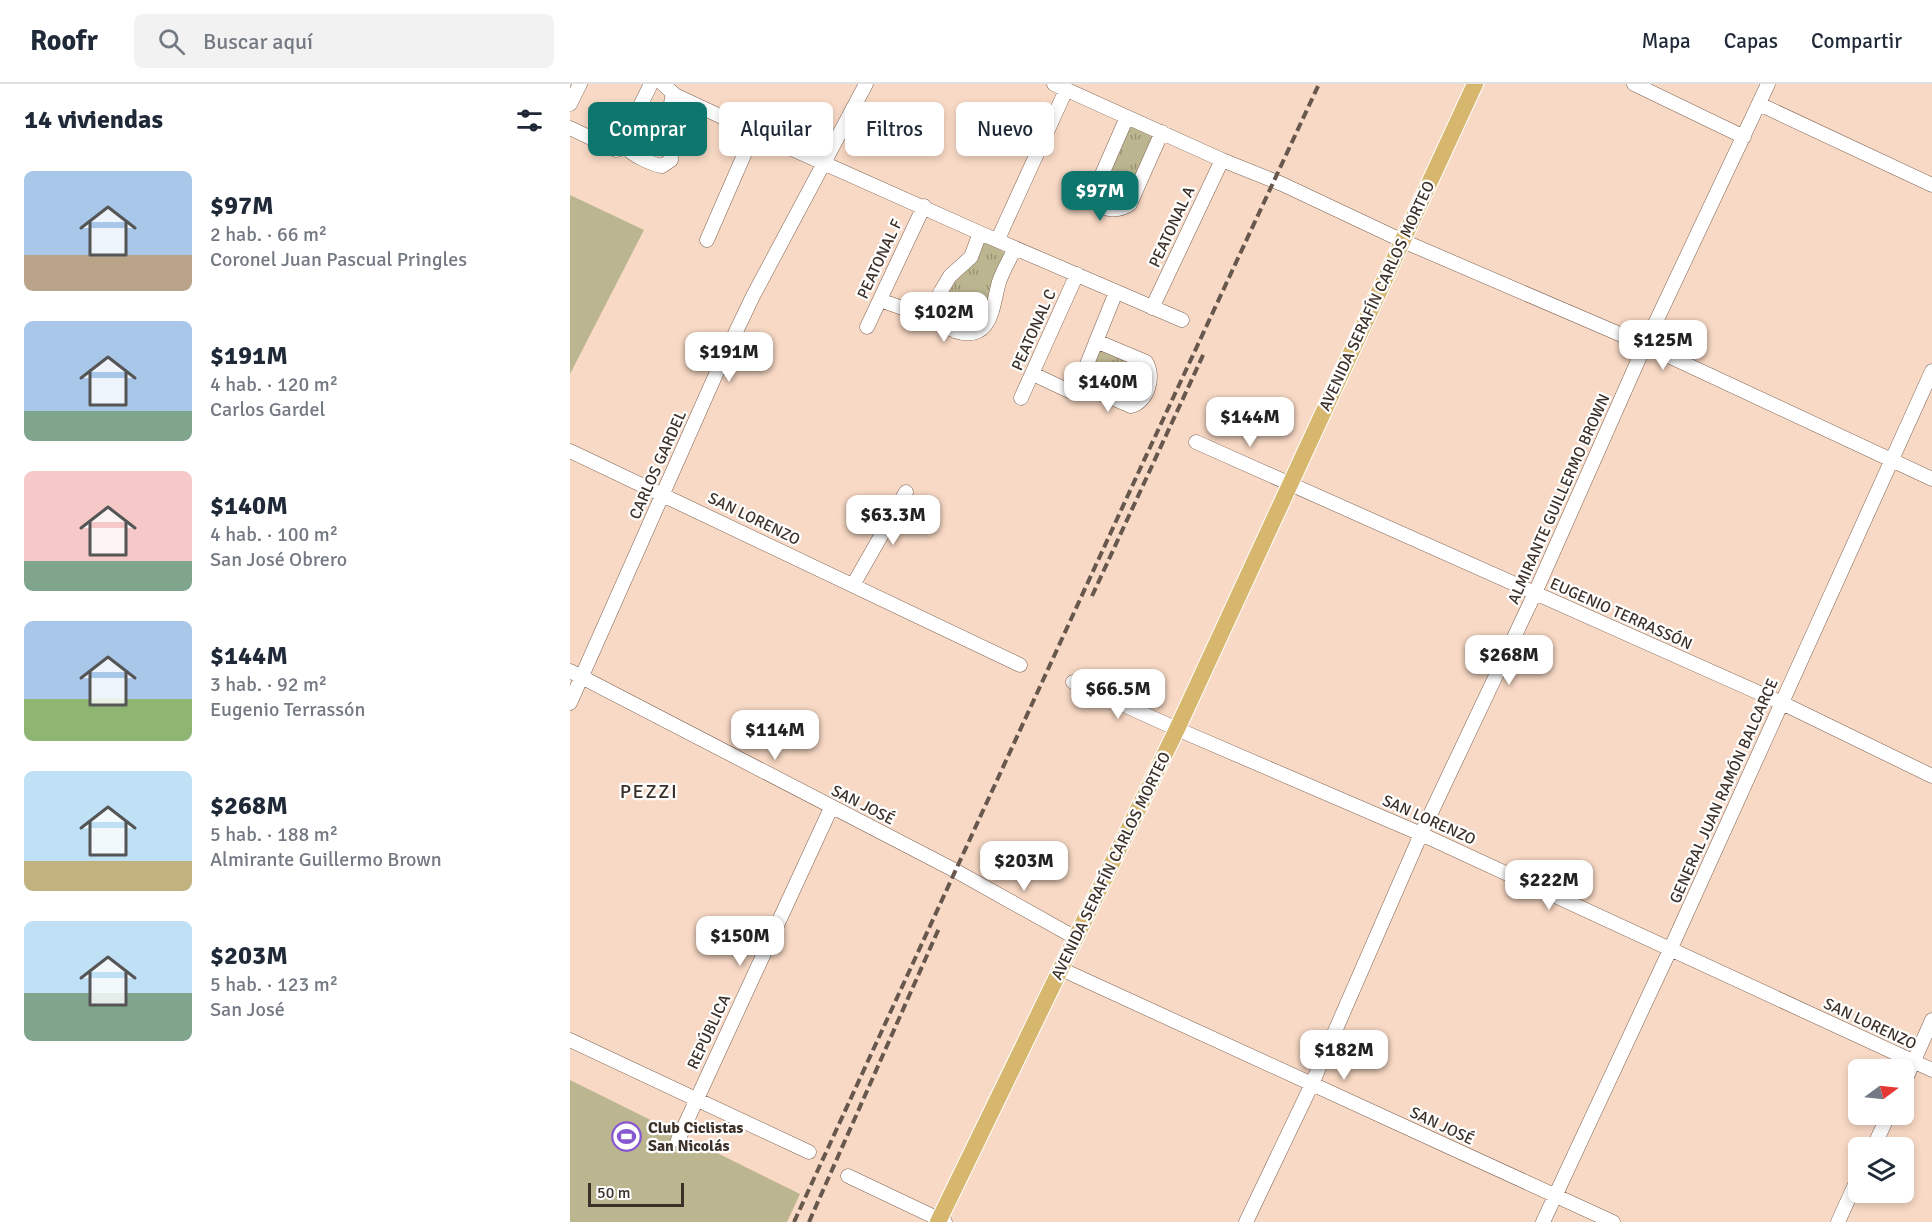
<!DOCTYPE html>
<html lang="es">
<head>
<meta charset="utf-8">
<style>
	body { margin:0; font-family:Signika,sans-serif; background:#f2f2f3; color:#1f2937; height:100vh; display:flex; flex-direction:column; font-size:22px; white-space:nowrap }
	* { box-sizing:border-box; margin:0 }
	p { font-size:20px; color:#747a83 }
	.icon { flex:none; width:33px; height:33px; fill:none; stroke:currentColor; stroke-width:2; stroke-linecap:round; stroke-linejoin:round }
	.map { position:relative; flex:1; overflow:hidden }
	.drawer { display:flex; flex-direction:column; background:#fff; width:570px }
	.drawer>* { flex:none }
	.banner { position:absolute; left:18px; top:18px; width:570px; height:54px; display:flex; gap:12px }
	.needle { width:39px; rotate:75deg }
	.controls { position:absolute; left:1278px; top:975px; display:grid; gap:12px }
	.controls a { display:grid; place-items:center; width:66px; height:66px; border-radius:9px; background:#fff; box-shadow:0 3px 9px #0003; font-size:30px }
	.scale { position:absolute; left:18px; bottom:15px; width:96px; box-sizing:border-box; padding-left:6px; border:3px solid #3c3028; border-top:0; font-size:16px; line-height:21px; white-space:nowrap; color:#3c3028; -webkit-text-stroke:4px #fff; paint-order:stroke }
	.price { position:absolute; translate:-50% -51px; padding:0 14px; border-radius:12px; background:#fff; color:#222; font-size:20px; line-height:39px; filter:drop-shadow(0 2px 3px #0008) }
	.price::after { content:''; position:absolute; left:50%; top:36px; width:18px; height:14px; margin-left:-9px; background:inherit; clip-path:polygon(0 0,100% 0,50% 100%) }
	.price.selected { background:#0f766e; color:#fff }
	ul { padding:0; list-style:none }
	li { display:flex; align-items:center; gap:18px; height:150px; padding:0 24px }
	li span { display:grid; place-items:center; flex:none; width:168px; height:120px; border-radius:9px; color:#555 }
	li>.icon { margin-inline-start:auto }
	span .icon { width:72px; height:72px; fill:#fffc; stroke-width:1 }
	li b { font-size:26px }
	h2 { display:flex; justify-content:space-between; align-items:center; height:72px; padding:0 24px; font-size:26px }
	.pill { padding:0 21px; border-radius:9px; background:#fff; box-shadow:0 3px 9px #0003; font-size:21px; line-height:54px }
	.pill.selected { background:#0f766e; color:#fff }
	header { display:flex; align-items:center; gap:36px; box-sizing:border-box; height:84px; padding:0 30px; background:#fff; border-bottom:2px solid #e0e1e3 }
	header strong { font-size:28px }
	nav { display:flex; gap:33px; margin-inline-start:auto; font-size:21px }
	.search { width:420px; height:54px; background:#f2f2f3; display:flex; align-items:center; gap:15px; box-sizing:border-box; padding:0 21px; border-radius:9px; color:#747a83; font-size:22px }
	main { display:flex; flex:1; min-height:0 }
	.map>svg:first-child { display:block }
</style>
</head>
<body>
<header>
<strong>Roofr</strong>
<div class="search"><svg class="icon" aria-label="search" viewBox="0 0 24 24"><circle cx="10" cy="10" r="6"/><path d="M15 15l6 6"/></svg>Buscar aquí</div>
<nav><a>Mapa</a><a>Capas</a><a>Compartir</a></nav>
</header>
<main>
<section class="drawer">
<h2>14 viviendas<svg class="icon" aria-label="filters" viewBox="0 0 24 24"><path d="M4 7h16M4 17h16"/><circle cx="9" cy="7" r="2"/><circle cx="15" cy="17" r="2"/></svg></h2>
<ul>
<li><span style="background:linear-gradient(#a9c7e8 70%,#b9a48a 0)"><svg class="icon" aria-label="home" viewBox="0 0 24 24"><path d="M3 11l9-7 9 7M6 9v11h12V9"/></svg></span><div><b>$97M</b><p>2 hab. · 66 m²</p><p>Coronel Juan Pascual Pringles</p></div></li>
<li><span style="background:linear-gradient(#a9c7e8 75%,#7fa58c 0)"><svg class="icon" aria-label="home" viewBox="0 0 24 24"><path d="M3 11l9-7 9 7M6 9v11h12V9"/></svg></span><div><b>$191M</b><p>4 hab. · 120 m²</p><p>Carlos Gardel</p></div></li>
<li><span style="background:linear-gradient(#f6c9c9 75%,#7fa58c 0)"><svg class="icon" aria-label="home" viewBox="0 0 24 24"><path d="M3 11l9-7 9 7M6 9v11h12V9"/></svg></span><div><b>$140M</b><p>4 hab. · 100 m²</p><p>San José Obrero</p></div></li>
<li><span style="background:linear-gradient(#a9c7e8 65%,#8fb573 0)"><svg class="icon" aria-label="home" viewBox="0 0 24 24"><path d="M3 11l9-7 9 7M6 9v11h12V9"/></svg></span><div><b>$144M</b><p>3 hab. · 92 m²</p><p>Eugenio Terrassón</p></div></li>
<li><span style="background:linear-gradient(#bfe0f5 75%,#c2b280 0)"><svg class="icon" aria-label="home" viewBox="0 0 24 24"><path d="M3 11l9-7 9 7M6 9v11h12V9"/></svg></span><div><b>$268M</b><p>5 hab. · 188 m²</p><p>Almirante Guillermo Brown</p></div></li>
<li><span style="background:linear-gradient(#bfe0f5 60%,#7fa58c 0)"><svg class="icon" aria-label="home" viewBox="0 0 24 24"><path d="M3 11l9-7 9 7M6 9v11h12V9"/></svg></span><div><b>$203M</b><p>5 hab. · 123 m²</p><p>San José</p></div></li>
</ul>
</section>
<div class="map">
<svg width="1362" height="1138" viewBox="0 0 1362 1138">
	<defs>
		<pattern id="park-tufts" width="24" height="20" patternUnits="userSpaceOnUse" patternTransform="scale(1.5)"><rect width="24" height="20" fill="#bcb690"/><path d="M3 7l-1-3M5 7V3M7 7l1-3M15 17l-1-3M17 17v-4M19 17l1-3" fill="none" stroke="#9a9476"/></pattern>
	</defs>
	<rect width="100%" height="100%" fill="#f8d9c5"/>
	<path fill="#bcb690" d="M0,111l74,35 -74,144z
		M0,996l230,114 -13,28h-217z"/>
	<path fill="url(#park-tufts)" d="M558,41l26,12 -29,62 -8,6c-10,-2 -14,-6 -16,-16z
		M413,157h3l19,12 -12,27 -1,14 -11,23 -6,8 -14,3 -20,-10 -2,-4v-6l13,-23 23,-26z
		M529,265l42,16 4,5 -4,23 -7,5 -5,1 -43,-18z"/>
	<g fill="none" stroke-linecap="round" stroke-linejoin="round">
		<defs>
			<path id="minor" d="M81,0l-24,48c-1,5 -2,11 0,15 3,8 27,18 35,19l9,-6 -2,-47 4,-20
				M93,0l12,11 79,37 226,101 202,87
				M484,0l168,76 60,24 121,57 242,104 287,134
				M1064,0l110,53
				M0,20l10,-20
				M1189,20l173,81
				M557,33l-31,71c-4,21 18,27 34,16l32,-72
				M0,44l46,22 11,-3
				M410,149l-9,24 -21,19 -9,15 -10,20 -1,7c8,6 16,9 25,13 37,12 37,-24 44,-49 4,-12 11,-23 16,-34
				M428,155l68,-149
				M137,156l47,-108
				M310,216l50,18
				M582,224l70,-148
				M297,243l57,-121
				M526,257l50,21c9,14 2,40 -15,44l-52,-22 37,-92
				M463,290l36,17 10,-7
				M451,314l56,-124
				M626,358l586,261 150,73
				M0,367l450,214
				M283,501l53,-93
				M0,587l386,200 120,67
				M503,598l104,47 244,105 511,236
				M0,619l150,-338 33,-69 113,-212
				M491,885l552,253
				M0,956l239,112
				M1334,999l28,-63
				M108,1056l153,-332
				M1303,1064l16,-34
				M278,1092l97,46
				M676,1138l66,-138 109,-250 114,-241 110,-248 123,-261
				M973,1138l127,-272 262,-579
				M1268,1138l20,-44"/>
			<path id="major" d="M368,1138l239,-493 298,-645"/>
		</defs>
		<use href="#minor" stroke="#7c6150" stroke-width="15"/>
		<use href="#major" stroke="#fff" stroke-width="18"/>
		<use href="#minor" stroke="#fff" stroke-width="14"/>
		<use href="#major" stroke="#d7b66d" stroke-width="16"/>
		<path stroke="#67574c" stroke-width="4" stroke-dasharray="9 4.5" stroke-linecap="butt" d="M522,512l112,-243
			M224,1138l346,-753 179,-385
			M239,1138l131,-296"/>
	</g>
	<defs>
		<symbol id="stadium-ring" viewBox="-11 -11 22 22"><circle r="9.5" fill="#fff" stroke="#8757d0" stroke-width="1.5"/><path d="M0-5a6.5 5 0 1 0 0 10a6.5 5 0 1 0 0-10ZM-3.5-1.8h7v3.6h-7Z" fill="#8757d0"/></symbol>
	</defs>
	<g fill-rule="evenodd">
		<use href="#stadium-ring" x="40" y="1036" width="33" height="33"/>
	</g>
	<g text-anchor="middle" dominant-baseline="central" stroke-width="4.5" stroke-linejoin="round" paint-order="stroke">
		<g font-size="16" fill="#3c3028" stroke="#fff">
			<text transform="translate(602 143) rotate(-65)">PEATONAL A</text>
			<text transform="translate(310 175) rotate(-65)">PEATONAL F</text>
			<text transform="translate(807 212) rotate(-65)">AVENIDA SERAFÍN CARLOS MORTEO</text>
			<text transform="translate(464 246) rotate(-66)">PEATONAL C</text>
			<text transform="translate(88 381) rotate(-66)">CARLOS GARDEL</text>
			<text transform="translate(989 415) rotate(-66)">ALMIRANTE GUILLERMO BROWN</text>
			<text transform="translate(184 435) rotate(26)">SAN LORENZO</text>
			<text transform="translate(1051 530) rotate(24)">EUGENIO TERRASSÓN</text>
			<text transform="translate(1154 707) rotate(-66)">GENERAL JUAN RAMÓN BALCARCE</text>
			<text transform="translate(293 721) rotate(27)">SAN JOSÉ</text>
			<text transform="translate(859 736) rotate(24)">SAN LORENZO</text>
			<text transform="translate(541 782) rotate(-64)">AVENIDA SERAFÍN CARLOS MORTEO</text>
			<text transform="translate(1300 940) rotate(25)">SAN LORENZO</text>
			<text transform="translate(139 948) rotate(-65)">REPÚBLICA</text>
			<text transform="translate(872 1042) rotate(25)">SAN JOSÉ</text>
		</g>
		<g font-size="16" font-weight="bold" fill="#3c3028" stroke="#fff" text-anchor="start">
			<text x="78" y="1044">Club Ciclistas<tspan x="78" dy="18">San Nicolás</tspan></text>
		</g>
		<g font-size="20" letter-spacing="1.5" fill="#3c3028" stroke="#fff">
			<text x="79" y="707">PEZZI</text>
		</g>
	</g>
</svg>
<div class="controls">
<a><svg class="needle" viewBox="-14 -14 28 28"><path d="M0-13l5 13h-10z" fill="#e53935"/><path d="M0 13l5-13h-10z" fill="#747a83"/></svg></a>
<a><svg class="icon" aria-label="layers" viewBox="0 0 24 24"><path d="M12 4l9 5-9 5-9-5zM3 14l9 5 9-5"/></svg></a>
</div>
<div class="scale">50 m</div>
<b class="price selected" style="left:530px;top:138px">$97M</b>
<b class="price" style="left:374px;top:259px">$102M</b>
<b class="price" style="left:1093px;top:287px">$125M</b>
<b class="price" style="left:159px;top:299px">$191M</b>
<b class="price" style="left:538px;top:329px">$140M</b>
<b class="price" style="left:680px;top:364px">$144M</b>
<b class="price" style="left:323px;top:462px">$63.3M</b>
<b class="price" style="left:939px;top:602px">$268M</b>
<b class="price" style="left:548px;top:636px">$66.5M</b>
<b class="price" style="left:205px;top:677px">$114M</b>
<b class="price" style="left:454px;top:808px">$203M</b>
<b class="price" style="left:979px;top:827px">$222M</b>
<b class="price" style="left:170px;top:883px">$150M</b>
<b class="price" style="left:774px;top:997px">$182M</b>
<div class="banner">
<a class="pill selected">Comprar</a>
<a class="pill">Alquilar</a>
<a class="pill">Filtros</a>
<a class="pill">Nuevo</a>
</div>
</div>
</main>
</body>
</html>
